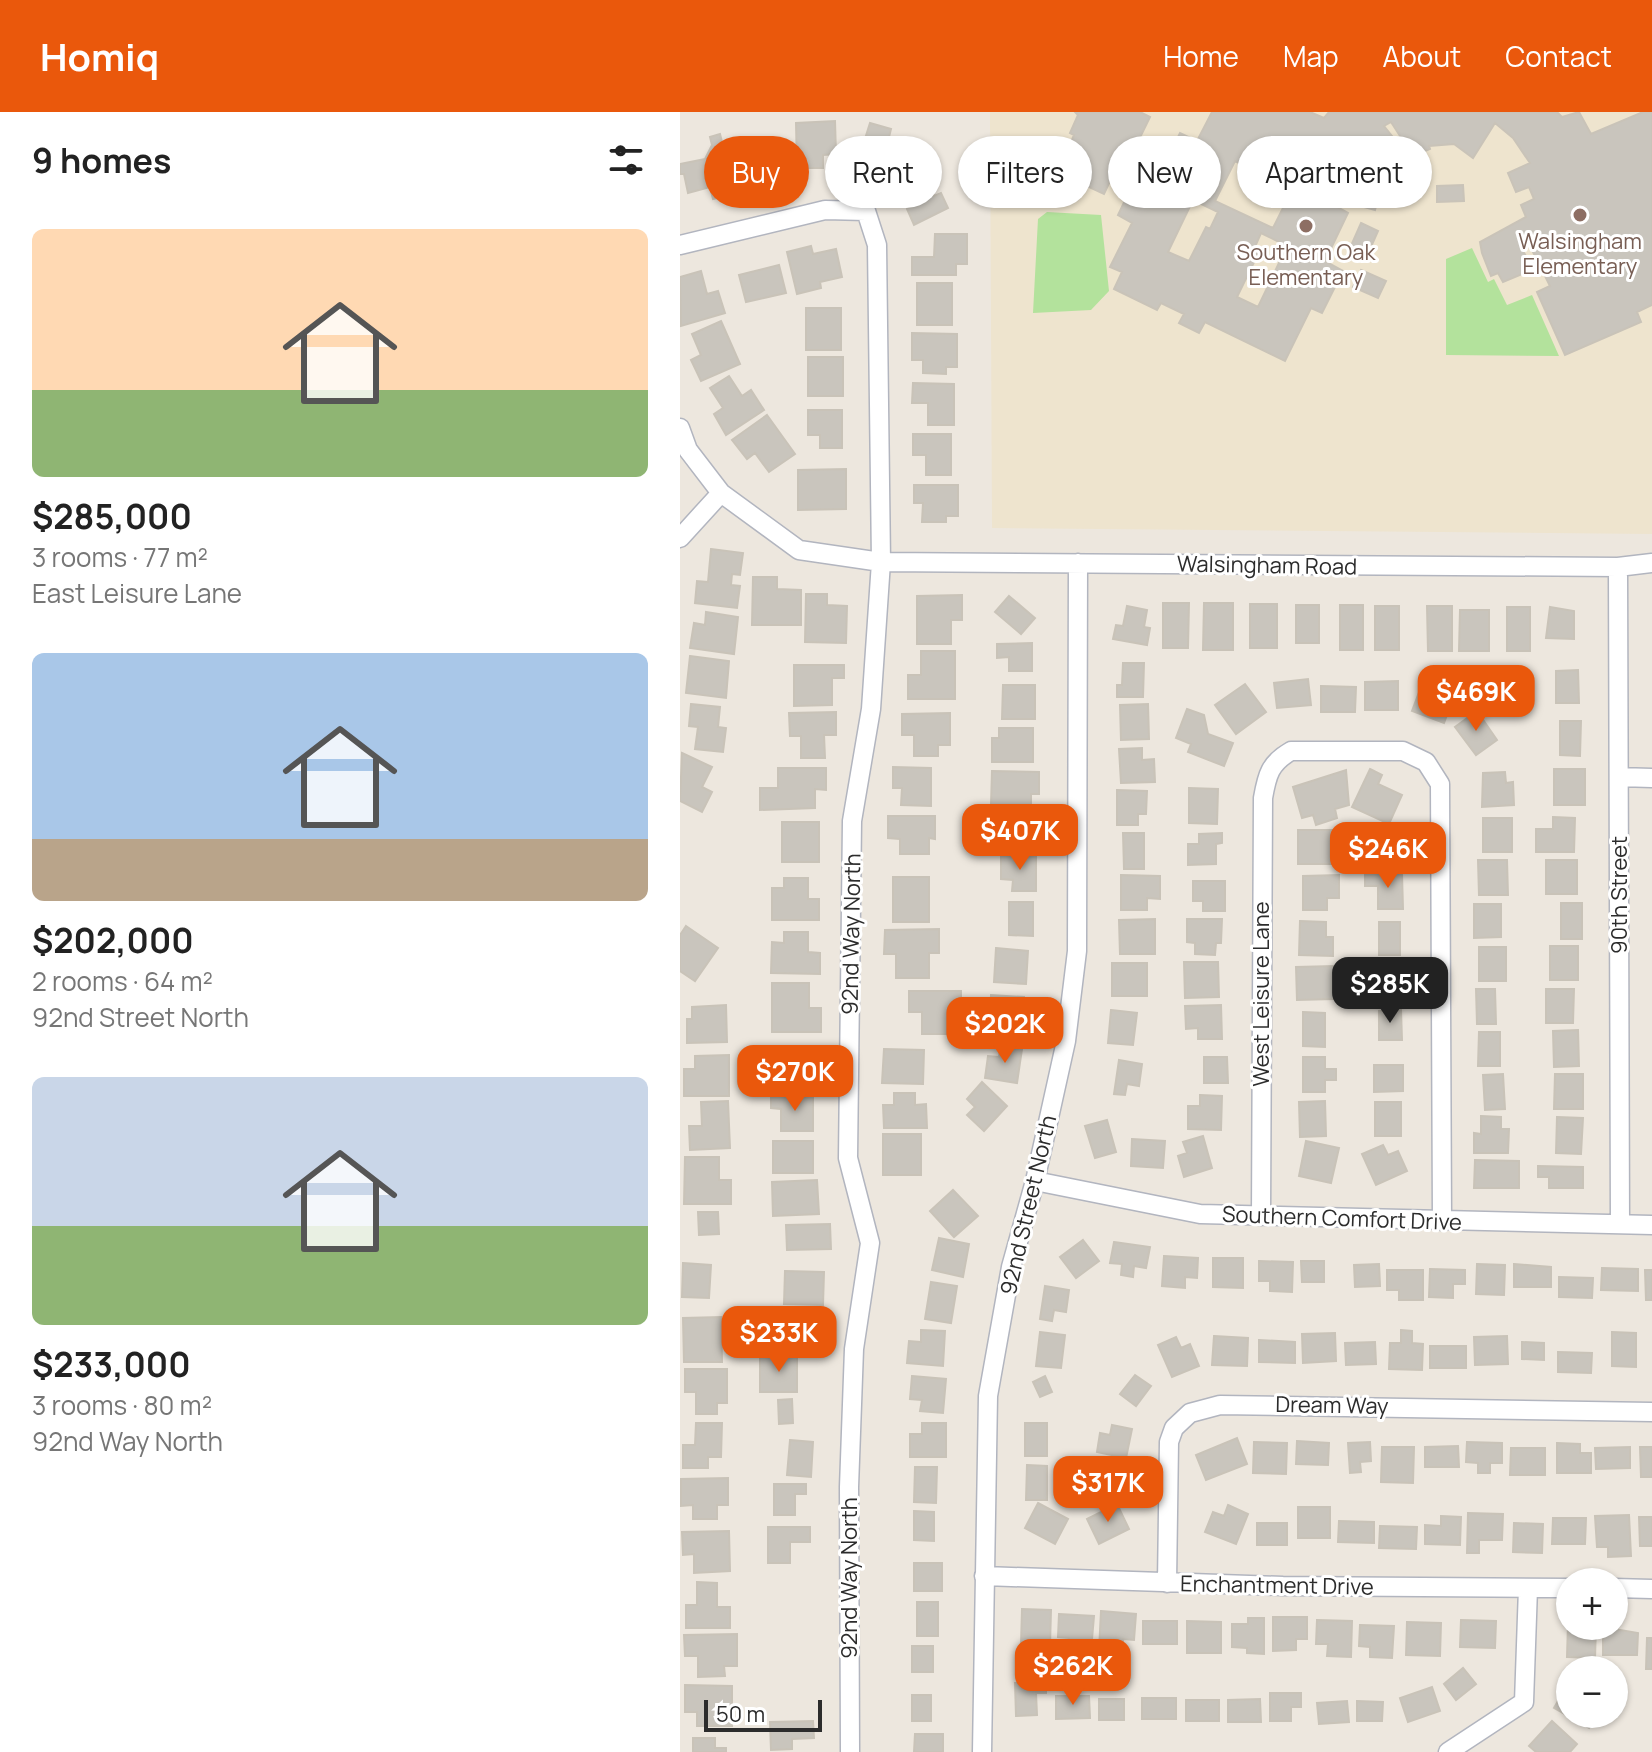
<!DOCTYPE html>
<html lang="en">
<head>
<meta charset="utf-8">
<style>
	body { margin:0; font-family:Manrope,sans-serif; background:#f6f6f6; color:#222; height:100vh; display:flex; flex-direction:column; font-size:30px; white-space:nowrap }
	* { box-sizing:border-box; margin:0 }
	p { font-size:26px; color:#767676 }
	.icon { flex:none; width:44px; height:44px; fill:none; stroke:currentColor; stroke-width:2; stroke-linecap:round; stroke-linejoin:round }
	.map { position:relative; flex:1; overflow:hidden }
	.sheet { display:flex; flex-direction:column; background:#fff; width:680px }
	.sheet>* { flex:none }
	.banner { position:absolute; left:24px; top:24px; width:760px; height:72px; display:flex; gap:16px }
	.tools { position:absolute; left:876px; top:1456px; display:grid; gap:16px }
	.tools a { display:grid; place-items:center; width:72px; height:72px; border-radius:50%; background:#fff; box-shadow:0 2px 6px #0004; font-size:40px }
	.scale { position:absolute; left:24px; bottom:20px; width:118px; box-sizing:border-box; padding-left:8px; border:4px solid #2c2c2c; border-top:0; font-size:22px; line-height:28px; white-space:nowrap; color:#2c2c2c; -webkit-text-stroke:6px #fff; paint-order:stroke }
	.price { position:absolute; translate:-50% -68px; padding:0 18px; border-radius:16px; background:#ea580c; color:#fff; font-size:26px; line-height:52px; filter:drop-shadow(0 2px 4px #0008) }
	.price::after { content:''; position:absolute; left:50%; top:48px; width:24px; height:18px; margin-left:-12px; background:inherit; clip-path:polygon(0 0,100% 0,50% 100%) }
	.price.on { background:#222; color:#fff }
	ul { padding:0; list-style:none }
	li { display:grid; align-content:center; gap:16px; height:424px; padding:0 32px }
	li span { display:grid; place-items:center; height:248px; border-radius:12px; color:#555 }
	li>.icon { margin-inline-start:auto }
	span .icon { width:144px; height:144px; fill:#fffc; stroke-width:1 }
	li b { font-size:34px }
	h2 { display:flex; justify-content:space-between; align-items:center; height:96px; padding:0 32px; font-size:34px }
	.chip { padding:0 28px; border-radius:36px; background:#fff; box-shadow:0 2px 6px #0004; font-size:28px; line-height:72px }
	.chip.on { background:#ea580c; color:#fff }
	header { display:flex; align-items:center; gap:48px; box-sizing:border-box; height:112px; padding:0 40px; background:#ea580c; color:#fff }
	header strong { font-size:38px }
	nav { display:flex; gap:44px; margin-inline-start:auto; font-size:28px }
	main { display:flex; flex:1; min-height:0 }
	.map>svg:first-child { display:block }
</style>
</head>
<body>
<header>
<strong>Homiq</strong>
<nav><a>Home</a><a>Map</a><a>About</a><a>Contact</a></nav>
</header>
<main>
<section class="sheet">
<h2>9 homes<svg class="icon" aria-label="filters" viewBox="0 0 24 24"><path d="M4 7h16M4 17h16"/><circle cx="9" cy="7" r="2"/><circle cx="15" cy="17" r="2"/></svg></h2>
<ul>
<li><span style="background:linear-gradient(#ffd9b3 65%,#8fb573 0)"><svg class="icon" aria-label="home" viewBox="0 0 24 24"><path d="M3 11l9-7 9 7M6 9v11h12V9"/></svg></span><div><b>$285,000</b><p>3 rooms · 77 m²</p><p>East Leisure Lane</p></div></li>
<li><span style="background:linear-gradient(#a9c7e8 75%,#b9a48a 0)"><svg class="icon" aria-label="home" viewBox="0 0 24 24"><path d="M3 11l9-7 9 7M6 9v11h12V9"/></svg></span><div><b>$202,000</b><p>2 rooms · 64 m²</p><p>92nd Street North</p></div></li>
<li><span style="background:linear-gradient(#c9d6e8 60%,#8fb573 0)"><svg class="icon" aria-label="home" viewBox="0 0 24 24"><path d="M3 11l9-7 9 7M6 9v11h12V9"/></svg></span><div><b>$233,000</b><p>3 rooms · 80 m²</p><p>92nd Way North</p></div></li>
</ul>
</section>
<div class="map">
<svg width="972" height="1640" viewBox="0 0 972 1640">
	<rect width="100%" height="100%" fill="#ede7de"/>
	<path fill="#eee4ce" d="M310,0h662v422l-660,-6z"/>
	<path fill="#b3e29c" d="M367,100l54,3 8,76 -18,19 -58,3 5,-94z
		M792,136l16,34 6,-3 13,26 25,-10 27,61 -113,-1v-96z"/>
	<path fill="#c9c5bd" stroke="#c9c3b8" stroke-width="2" fill-rule="evenodd" d="M395,0h65l10,5 -21,43 30,15 21,-42 17,8 15,-29h98l14,6 5,-6h228l5,5 17,-5 12,22 52,-22h9v193l-15,7 4,10 -76,33 -28,-63 13,-6 -21,-42 -8,4 13,21 -31,13 -5,-9 -7,3 -9,-23 -2,-11 46,-25 -5,-12 13,-6 -5,-12 -13,5 -8,-19 22,-10 -17,-25 -18,-15 -22,35 -19,-14 -25,2 1,3 -17,7 -22,-34 -7,4 8,10 -15,12 -8,-7 -32,66 11,6 -23,48 18,10 -21,42 -11,-5 -26,53 -80,-39 -6,11 -20,-10 5,-9 -23,-11 -4,7 -43,-21 8,-17 -12,-5 22,-44 -14,-8 20,-42 -20,-9 -14,30 -17,-8 -4,7 -11,-5 3,-8 -16,-9 15,-36 -4,-2 8,-18zM581,36l41,20 -5,12 -42,-20zM555,49l58,27 -20,40 -58,-27zM513,88l25,12 -8,17 -4,-2 -17,34 -21,-9zM581,121l26,13 -29,61 -21,-10 22,-45 -5,-3z
		M155,9l1,33 -13,1v13h-26l-1,-45z
		M190,11l21,6 -3,12 11,3 -9,36 -22,-7 2,-8 -20,-5 5,-20 9,2z
		M40,22l15,60 -22,5 -3,-12 -22,6 -4,-19h-4v-10l25,-5 7,-14 -2,-8z
		M101,29l6,27 -22,5 3,13 -23,6 -9,-40z
		M242,59l12,25 7,-3 7,15 -34,17 -7,-16 9,-5 -5,-8 -6,3 -8,-15z
		M684,68l18,5 -7,25 -18,-5z
		M783,73l1,16 -27,1v-16z
		M681,111l17,8 -11,25 -17,-8z
		M255,122h32v30h-11v11h-44v-18h22z
		M131,134l2,8 23,-5 6,28 -22,5 1,6 -24,6 -10,-42z
		M99,153l7,28 -40,9 -7,-27z
		M681,158l25,11 -8,17 -25,-11z
		M21,159l6,23 11,-3 7,22 -44,13 -1,-49z
		M237,171h35v42h-35z
		M126,196h35v42h-35z
		M41,209l19,43 -39,17 -10,-21 10,-5 -9,-21z
		M232,221l45,1v33h-11v7l-23,-1v-13h-11z
		M128,245h35v39h-35z
		M49,264l13,20 9,-6 13,20 -38,25 -12,-21 9,-6 -13,-20z
		M233,271l41,1v41h-26v-22h-16z
		M128,298h34v38h-22v-13h-12z
		M87,303l28,39 -26,18 -14,-19 -8,6 -15,-19z
		M233,322h38v41h-25v-20h-13z
		M166,357v40l-48,1v-40z
		M234,373h44v31h-12v6h-24l1,-19h-9z
		M31,437l32,4 -3,22 -8,-1 -1,11 9,1 -3,22 -42,-5 2,-22 11,1z
		M73,465h24v12l24,1v35h-49z
		M126,482h21v11l20,1 -1,37 -41,-1z
		M282,483v25h-11v24h-34v-48z
		M329,484l26,22 -14,16 -26,-22z
		M483,491h26l-1,45h-25z
		M524,491h29v47h-30z
		M570,492h27v44h-27z
		M616,493h23v38h-23z
		M660,493h23v45h-23z
		M447,494l20,4 -3,17 6,1 -3,17 -34,-6 3,-14 7,1z
		M695,494h24v44h-24z
		M747,494h25v45h-24z
		M827,495h23v44h-23z
		M870,495l24,4v28l-28,-1z
		M780,498h29v41h-30z
		M26,500l32,5 -4,37 -44,-6 4,-25 11,2z
		M352,531v28h-23v-14l-12,1v-14z
		M241,539h34v48h-47v-24h13z
		M10,544l39,5 -3,37 -40,-5z
		M443,551h21l-1,34h-26v-12h5z
		M114,553h50v13h-12v27l-38,1z
		M898,558l1,33h-23v-32z
		M628,567l3,26 -34,3 -3,-25z
		M744,567l32,12 -12,32 -32,-12z
		M718,569v29h-33v-28z
		M565,572l21,28 -30,22 -21,-29z
		M323,573h32v34h-33z
		M641,574l35,1 -1,25h-34z
		M11,592l29,3 -2,20 8,1 -3,24 -28,-3 3,-22 -9,-1z
		M468,592l1,35 -28,1 -1,-35z
		M507,597l17,6 4,19 25,9 -9,23 -36,-14 3,-8 -15,-6z
		M797,599l20,29 -21,15 -21,-28z
		M156,600v23h-12l1,23h-24v-22h-11l-1,-23z
		M270,601v32h-12v11h-24v-21h-12v-21z
		M880,609h21l-1,35 -20,-1z
		M319,616h34v34h-41v-24h7z
		M462,636v12l12,-1 1,23 -34,1 -2,-34z
		M2,641l30,14 -10,20 10,5 -10,20 -22,-11z
		M213,655l38,1v38l-30,-1 1,-17h-9z
		M98,656h48v22l-11,-1v19l-55,2v-22h18z
		M690,657l12,6 -4,9 24,11 -13,29 -37,-17z
		M874,657h31v36h-31z
		M666,658l3,35 -14,4 2,9 -21,7 -3,-10 -11,3 -9,-31z
		M312,659l47,1v22h-8v12l-40,-1z
		M825,660l1,11 7,-1 1,23 -32,2 1,-34z
		M509,676l29,1 -1,35 -28,-1z
		M437,678l30,1 -1,23h-8v11h-21z
		M319,702h34v34h-22v-11h-12z
		M208,704h47v23l-6,-1v16h-29v-15l-12,-1z
		M873,705l22,1 -1,34h-38v-23h17z
		M803,706h29v34h-29z
		M102,710h37v40h-37z
		M618,718h37l-1,34h-36z
		M691,718l30,1 -2,36 -29,-1z
		M443,721h21v36h-20z
		M542,721v10l-6,1v20l-28,1v-21h11v-10z
		M321,744l35,1v34h-24l1,-11 -12,-1z
		M798,748h29l1,35h-29z
		M866,748h31v34h-31z
		M722,762l1,35h-25v-23h-13v-11z
		M441,763l39,1v23l-13,-1v12h-26z
		M659,763v23h-12v12h-24v-34z
		M213,765h36v45h-36z
		M104,766h24v21h11v21h-47v-32h12z
		M513,769h32v30h-22v-10h-10z
		M329,790h24v34l-24,-1z
		M881,791h21v36h-21z
		M794,792h27v33l-27,1z
		M475,807v35h-35l-1,-34z
		M507,807h35l-1,24h-5l-1,12 -20,-1v-11l-8,-1z
		M620,809l26,1v15h7v19l-34,-1z
		M699,810h21v33h-21z
		M6,814l32,22 -23,33 -15,-10v-36z
		M259,817v24h-10v25h-33v-24h-12l1,-24z
		M104,820h24v20l12,1v21l-49,-1 1,-31 12,1z
		M870,834h28v34h-28z
		M799,835h27v34h-27z
		M316,836l32,3 -2,33 -32,-2z
		M504,850h34l1,35 -34,1z
		M432,851h35v33h-35z
		M654,854v33l-37,1 -1,-33z
		M693,854h24v34h-24z
		M92,871h37v25h12v24h-49z
		M796,877h19l1,35h-19z
		M866,877h28l-1,34h-27z
		M229,879h52v43h-39v-22h-13z
		M311,883l33,2 -2,37 -25,-2 1,-16h-8z
		M46,893l1,37 -40,1v-24h5v-12z
		M541,893l1,34h-24v-11l-12,1 -1,-23z
		M431,898l26,3 -4,32 -25,-2z
		M721,898l1,30h-23v-29z
		M623,900l22,1v34l-22,-1z
		M898,918l1,36 -25,1 -1,-36z
		M799,920h21v34h-22z
		M321,934l21,3 -5,34 -32,-5 3,-22 11,1z
		M204,937l40,1 -1,34 -41,-1z
		M84,938l33,1v24h11v12l-45,-1z
		M49,943v41h-45v-27h11v-13z
		M524,945h23l1,26h-24z
		M623,945h22v12h11v11h-11v12h-22z
		M439,948l23,4 -3,22 -12,-2 -2,11 -11,-1z
		M694,953h29v26l-29,1z
		M823,962l2,35 -20,1 -2,-35z
		M875,962h28v35h-29z
		M302,970l25,24 -23,25 -17,-16 8,-8 -8,-8z
		M214,981h21v12l11,-1 1,24h-43l-1,-23h11z
		M520,983l22,1 -1,34 -33,-1v-23h12z
		M91,985l42,1v33h-32v-22l-10,-1z
		M48,989l2,47 -40,2 -1,-24h13l-1,-24z
		M645,989l1,35 -26,1 -1,-35z
		M695,990h26v34h-26z
		M801,1004l20,1v12h8l-1,24h-34v-20l7,1z
		M877,1005l26,1 -2,36 -25,-1z
		M427,1008l9,32 -21,6 -10,-32z
		M203,1022h38v41h-38z
		M523,1024l9,32 -28,9 -6,-21 9,-3 -4,-11z
		M452,1027l33,2 -2,27 -32,-2z
		M93,1029h40v32h-40z
		M626,1029l33,7 -8,35 -32,-7z
		M703,1033l5,10 10,-4 9,20 -31,14 -14,-31z
		M5,1045h34v23h12v24h-47z
		M795,1048l44,1v27h-45z
		M858,1054l45,1v21h-34v-11h-11z
		M137,1068l2,34 -46,2 -1,-34z
		M273,1078l25,26 -24,21 -24,-26z
		M18,1100h20l1,22 -20,1z
		M150,1112l1,25 -44,1 -1,-25z
		M259,1126l30,6 -6,33 -31,-7z
		M403,1128l16,21 -23,17 -16,-21z
		M434,1130l36,5 -4,21 -12,-2 -1,11 -12,-2 1,-11 -12,-1z
		M484,1144l34,2 -1,20 -12,-1v11l-23,-2z
		M533,1146h30v30l-30,-1z
		M579,1149l34,1 -1,30 -22,-1v-10h-11z
		M621,1149h23v21h-22z
		M3,1151l28,2 -2,33 -27,-1z
		M699,1152l1,22 -25,1 -1,-22z
		M797,1152l28,1 -1,30 -28,-1z
		M834,1152l37,3v20h-37z
		M922,1156l36,1v22l-37,-1z
		M750,1157l35,1v14h-12v14l-24,-1z
		M707,1158h36v30h-24v-10h-12z
		M965,1158h7v30h-6z
		M105,1159l39,1 -1,33 -39,-1z
		M879,1165l34,1 -1,20 -33,-1z
		M251,1170l26,4 -6,37 -26,-4z
		M365,1174l24,4 -3,22 -12,-2 -2,11 -12,-2z
		M104,1201h29l1,37h-29z
		M41,1205l1,45h-38l-1,-44z
		M241,1218l24,1 -2,35 -36,-3 2,-22 12,1z
		M721,1218l11,1v12l11,1 -1,26 -33,-1 1,-26h11z
		M360,1220l25,3 -4,33 -25,-2z
		M932,1220l24,1v34l-24,-1z
		M655,1221l1,28 -33,2 -1,-29z
		M534,1224l34,2 -1,28 -35,-1z
		M827,1224l1,28 -33,1 -1,-28z
		M496,1225l5,11 9,-4 9,22 -27,11 -14,-32z
		M579,1228l36,2v21l-36,-1z
		M695,1230l1,22 -30,1 -1,-22z
		M842,1230l22,1v17l-22,-1z
		M750,1234h36v22h-36z
		M878,1240l34,1 -1,20 -33,-1z
		M117,1243v37h-37v-36z
		M5,1257h42v34h-10v11h-21v-22h-11z
		M455,1263l16,11 -15,20 -16,-12z
		M232,1264l34,3 -3,34 -23,-2 2,-11 -12,-1z
		M365,1264l7,16 -12,5 -7,-15z
		M112,1287l1,24 -14,1 -1,-24z
		M16,1311h26l-1,34h-13v11h-25v-23h12z
		M242,1311h24v34h-36v-23h12z
		M345,1311h22v33h-22z
		M432,1313l20,4 -6,29 -29,-6 3,-19 10,2z
		M557,1326l10,26 -41,16 -10,-25z
		M110,1328l23,2 -2,35 -24,-2z
		M617,1329l32,2 -1,22 -32,-1z
		M574,1330l33,1 -1,31 -33,-1z
		M690,1330l1,19 -11,1 1,10 -11,1 -2,-30z
		M787,1330l35,1v20h-12v10h-12v-10l-12,-1z
		M877,1331l23,1v9h11v20h-34z
		M778,1334l1,21h-34v-20z
		M702,1335h32l-1,36 -32,-1z
		M950,1335v21l-34,1 -1,-21z
		M960,1335h12v30h-11z
		M831,1336h34v27h-35z
		M347,1353l20,1v34h-21z
		M235,1355h22l-1,36 -22,-1z
		M419,1356h30v34h-20v-11h-10z
		M48,1366v27h-11v14h-24v-14l-12,1v-27z
		M94,1372h32v10h-11v21h-21z
		M358,1391l30,16 -13,25 -30,-16z
		M437,1392l12,25 -30,15 -12,-25z
		M548,1393l20,9 -12,30 -31,-12 8,-20 11,4z
		M618,1395h32v31h-32z
		M234,1399l20,1v29l-20,-1z
		M788,1401l35,1 -1,26h-23v13h-12z
		M949,1403l2,41 -23,1v-10h-11l-2,-31z
		M761,1404l20,1 -1,28 -35,-1v-19l16,1z
		M959,1405h13v29h-12z
		M873,1406h33l-1,26h-33z
		M659,1409l35,1v21l-36,-1z
		M577,1411h30v22h-30z
		M834,1411l29,1 -1,29 -29,-1z
		M700,1414l37,1 -1,22 -37,-1z
		M88,1415h42v15h-20v21h-22z
		M49,1419l1,40 -36,2v-19l-11,1 -1,-23z
		M234,1451h28v28h-28z
		M17,1470l20,1v24h13v21h-44v-23h11z
		M237,1490h21v34h-21z
		M342,1497l29,1 -1,36 -29,-1z
		M421,1499l35,3 -2,26 -11,-1 -1,14 -23,-2z
		M379,1502l35,2 -3,35 -22,-1v-12l-11,-1z
		M593,1505h34v22h-11v11l-23,1z
		M568,1506h16v36l-17,-1v-5l-15,-1v-23h16z
		M637,1508l35,1 -1,36 -24,-1 1,-12h-12z
		M781,1508l35,1 -1,27 -35,-1z
		M463,1509h34v23h-34z
		M507,1509l34,1v31h-34z
		M727,1510l34,1 -1,33 -34,-1z
		M888,1511l28,3 -1,32 -28,-1z
		M680,1513l34,1 -2,32 -22,-1v-10l-11,-1z
		M923,1515l35,6 -1,22h-34z
		M57,1522v32h-13l1,10 -27,1v-21h-13l-1,-21z
		M967,1526h5v31h-6z
		M232,1534h21v26h-21z
		M783,1556l13,16 -20,16 -12,-16z
		M366,1570v11h-10l1,22 -21,1 -1,-33z
		M5,1573l47,1v40h-35v-14h-12z
		M752,1575l8,24 -32,11 -8,-24z
		M885,1577l5,3v22h27l-8,14 -35,-20z
		M590,1581h31v14h-10v14h-21z
		M232,1583h19v26h-19z
		M376,1584h33l1,22 -34,1z
		M462,1586h34v21h-34z
		M419,1587h25v21h-25z
		M580,1587l1,23h-33v-22z
		M506,1588h33v21h-33z
		M667,1589l2,21 -30,2 -2,-21z
		M677,1589l26,1 -1,19h-25z
		M133,1609l1,17 -22,1v10l-21,1 -1,-28z
		M872,1609l25,23 -7,8h-34l-7,-6z
		M235,1622h28v18h-29z
		M13,1626h22v10h11v4h-33z"/>
	<g fill="none" stroke-linecap="round" stroke-linejoin="round">
		<defs>
			<path id="minor" d="M0,133l145,-35 41,1 11,34 4,317 -10,147 -19,112 -4,337 22,85 -16,106 -5,138 1,265
				M0,316l8,22 33,43 78,57 82,12 737,5 34,-4
				M0,426l41,-45
				M938,455l2,657
				M939,665l33,1
				M355,1069l165,33 452,11
				M581,1104l2,-418c4,-23 7,-35 28,-47h112l23,11 14,22 2,437
				M304,1464l299,10 287,2
				M487,1471l2,-141 5,-14 16,-15 30,-8 432,7
				M934,1476l38,1
				M302,1640l6,-356 23,-129 24,-86 31,-140 11,-90 1,-388
				M768,1640l76,-50 4,-114"/>
		</defs>
		<use href="#minor" stroke="#b2b5bf" stroke-width="21"/>
		<use href="#minor" stroke="#fff" stroke-width="18"/>
	</g>
	<g fill="#8d6e63" stroke="#fff" stroke-width="3">
		<circle cx="900" cy="103" r="8"/>
		<circle cx="626" cy="114" r="8"/>
	</g>
	<g text-anchor="middle" dominant-baseline="central" stroke-width="6" stroke-linejoin="round" paint-order="stroke">
		<g font-size="22" fill="#785e54" stroke="#fff">
			<text x="900" y="129">Walsingham<tspan x="900" dy="25">Elementary</tspan></text>
			<text x="626" y="140">Southern Oak<tspan x="626" dy="25">Elementary</tspan></text>
		</g>
		<g font-size="22" fill="#2c2c2c" stroke="#fff">
			<text transform="translate(587 453) rotate(1)">Walsingham Road</text>
			<text transform="translate(939 783) rotate(-90)">90th Street</text>
			<text transform="translate(171 822) rotate(-89)">92nd Way North</text>
			<text transform="translate(581 882) rotate(-90)">West Leisure Lane</text>
			<text transform="translate(348 1093) rotate(-77)">92nd Street North</text>
			<text transform="translate(662 1106) rotate(2)">Southern Comfort Drive</text>
			<text transform="translate(652 1293) rotate(1)">Dream Way</text>
			<text transform="translate(169 1466) rotate(-90)">92nd Way North</text>
			<text transform="translate(597 1473) rotate(1)">Enchantment Drive</text>
		</g>
	</g>
</svg>
<div class="tools">
<a>+</a>
<a>−</a>
</div>
<div class="scale">50 m</div>
<b class="price" style="left:796px;top:621px">$469K</b>
<b class="price" style="left:340px;top:760px">$407K</b>
<b class="price" style="left:708px;top:778px">$246K</b>
<b class="price on" style="left:710px;top:913px">$285K</b>
<b class="price" style="left:325px;top:953px">$202K</b>
<b class="price" style="left:115px;top:1001px">$270K</b>
<b class="price" style="left:99px;top:1262px">$233K</b>
<b class="price" style="left:428px;top:1412px">$317K</b>
<b class="price" style="left:393px;top:1595px">$262K</b>
<div class="banner">
<a class="chip on">Buy</a>
<a class="chip">Rent</a>
<a class="chip">Filters</a>
<a class="chip">New</a>
<a class="chip">Apartment</a>
</div>
</div>
</main>
</body>
</html>
